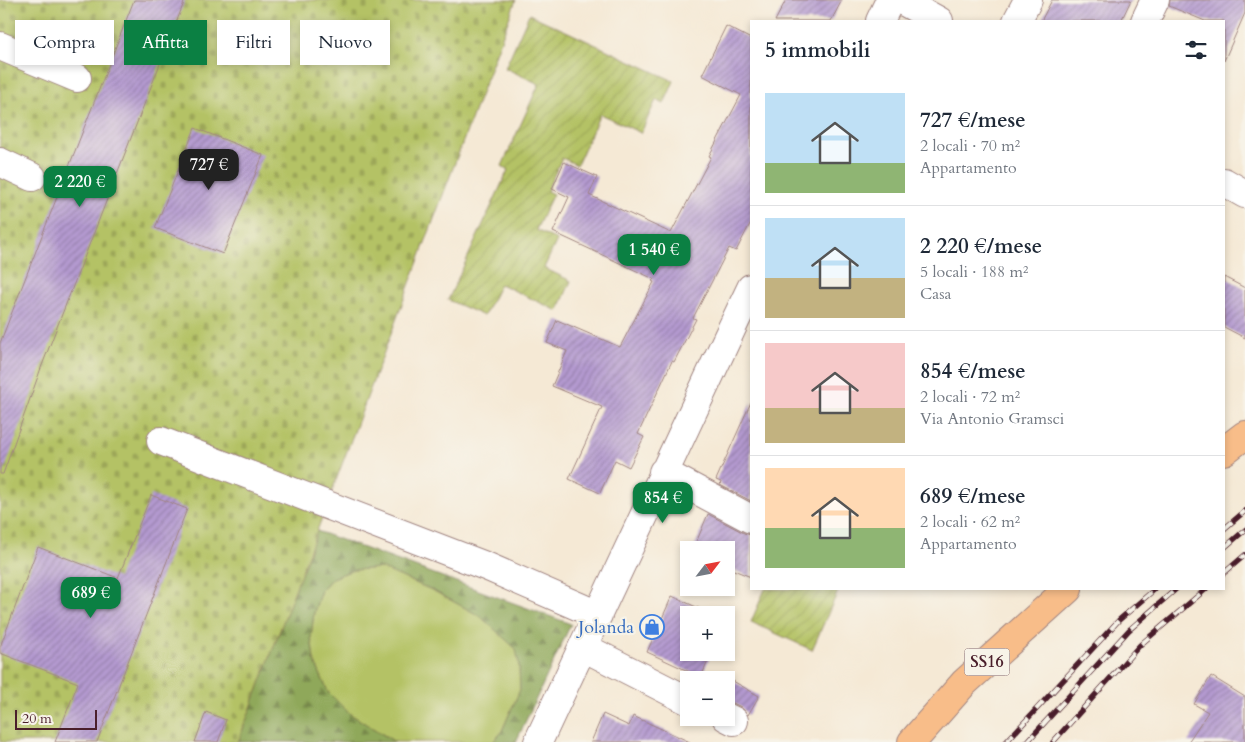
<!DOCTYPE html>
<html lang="it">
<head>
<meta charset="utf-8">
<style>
	body { margin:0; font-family:Cardo,serif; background:#f2f2f3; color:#1f2937; height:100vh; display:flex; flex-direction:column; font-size:19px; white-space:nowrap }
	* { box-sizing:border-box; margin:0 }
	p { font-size:16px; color:#747a83 }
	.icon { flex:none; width:28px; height:28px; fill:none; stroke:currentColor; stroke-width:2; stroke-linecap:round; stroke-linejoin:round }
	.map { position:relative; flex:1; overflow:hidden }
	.sheet { position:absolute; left:750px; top:20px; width:475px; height:570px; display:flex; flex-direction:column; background:#fff; border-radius:0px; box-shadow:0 2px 8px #0003 }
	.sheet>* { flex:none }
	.guide { position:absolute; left:15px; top:20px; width:475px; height:45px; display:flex; gap:10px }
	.needle { width:32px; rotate:58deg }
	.tools { position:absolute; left:680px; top:541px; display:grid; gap:10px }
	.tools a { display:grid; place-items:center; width:55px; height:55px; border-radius:0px; background:#fff; box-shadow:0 2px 8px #0003; font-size:25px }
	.scale { position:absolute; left:15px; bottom:12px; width:82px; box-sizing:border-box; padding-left:5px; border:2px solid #4a1f2b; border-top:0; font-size:14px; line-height:18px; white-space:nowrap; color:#4a1f2b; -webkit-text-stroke:4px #f7f3e8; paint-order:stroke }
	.price { position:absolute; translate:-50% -42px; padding:0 11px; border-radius:10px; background:#0b8043; color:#fff; font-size:16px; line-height:32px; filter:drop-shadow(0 1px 2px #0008) }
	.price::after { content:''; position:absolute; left:50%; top:30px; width:15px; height:11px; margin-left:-8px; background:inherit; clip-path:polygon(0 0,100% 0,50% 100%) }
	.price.selected { background:#222; color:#fff }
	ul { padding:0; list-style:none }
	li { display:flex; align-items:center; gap:15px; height:125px; padding:0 15px }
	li+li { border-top:1px solid #e0e1e3 }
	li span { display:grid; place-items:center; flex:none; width:140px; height:100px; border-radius:0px; color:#555 }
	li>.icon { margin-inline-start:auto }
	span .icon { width:60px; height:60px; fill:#fffc; stroke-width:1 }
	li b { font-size:21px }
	h2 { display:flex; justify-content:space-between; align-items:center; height:60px; padding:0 15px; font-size:21px }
	.tag { padding:0 18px; border-radius:0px; background:#fff; box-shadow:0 2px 8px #0003; font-size:18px; line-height:45px }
	.tag.selected { background:#0b8043; color:#fff }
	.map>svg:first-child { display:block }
</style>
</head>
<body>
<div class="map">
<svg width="1245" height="742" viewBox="0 0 1245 742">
	<defs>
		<pattern id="forest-firs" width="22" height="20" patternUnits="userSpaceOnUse" patternTransform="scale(1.25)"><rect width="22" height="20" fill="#8fa85a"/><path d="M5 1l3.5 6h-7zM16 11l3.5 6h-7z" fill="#77884b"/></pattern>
		<pattern id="cemetery-stones" width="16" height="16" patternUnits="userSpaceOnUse" patternTransform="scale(1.25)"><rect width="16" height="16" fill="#b4c265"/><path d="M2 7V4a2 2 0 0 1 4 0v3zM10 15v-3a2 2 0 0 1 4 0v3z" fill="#9ca658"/></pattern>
		<pattern id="garden-furrows" width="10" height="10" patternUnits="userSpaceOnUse" patternTransform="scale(1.25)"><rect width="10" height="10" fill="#b4c265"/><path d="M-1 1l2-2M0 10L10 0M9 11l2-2" fill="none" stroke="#9ca658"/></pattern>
		<pattern id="building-hatch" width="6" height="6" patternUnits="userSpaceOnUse" patternTransform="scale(1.25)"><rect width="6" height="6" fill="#b49ad0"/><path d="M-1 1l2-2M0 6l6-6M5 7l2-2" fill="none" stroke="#947da9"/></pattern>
	</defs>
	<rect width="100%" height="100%" fill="#f7f3e8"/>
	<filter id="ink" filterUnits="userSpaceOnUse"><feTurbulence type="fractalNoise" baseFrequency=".02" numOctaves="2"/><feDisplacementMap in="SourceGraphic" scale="10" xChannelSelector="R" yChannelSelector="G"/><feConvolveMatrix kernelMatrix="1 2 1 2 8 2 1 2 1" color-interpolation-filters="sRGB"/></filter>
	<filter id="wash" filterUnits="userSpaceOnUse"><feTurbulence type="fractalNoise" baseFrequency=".0096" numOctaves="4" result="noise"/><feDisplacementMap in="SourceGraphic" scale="20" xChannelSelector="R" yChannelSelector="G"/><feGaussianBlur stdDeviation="1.12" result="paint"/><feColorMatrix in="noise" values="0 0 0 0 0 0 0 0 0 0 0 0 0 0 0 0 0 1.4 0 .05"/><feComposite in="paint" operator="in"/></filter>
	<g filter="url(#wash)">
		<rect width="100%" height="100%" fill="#f5e9d5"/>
		<path fill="#b4c265" stroke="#7f7048" d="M381,568l53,23 46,25 37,33 2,16 1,25 -19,43 -8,9h-98l-45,-28 -22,-22 -14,-32 -3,-23 3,-25 7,-22 11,-12 21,-8z"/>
		<path fill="url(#forest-firs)" stroke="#6c6442" d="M317,531l254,93 -55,118h-23l8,-9 19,-43 -1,-25 -3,-16 -36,-33 -46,-25 -53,-23 -28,2 -21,8 -11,12 -7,22 -3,25 3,23 14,32 22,22 45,28h-157z"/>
		<path fill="url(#cemetery-stones)" stroke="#7f7048" d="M0,0h516l-278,742h-238z"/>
		<path fill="url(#garden-furrows)" stroke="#7f7048" d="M529,14l145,67 -10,23 -8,-4 -15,33 -41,-19 -23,51 -15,-7 -15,33 6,3 -17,36 21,10 -13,28 27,13 -13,30 -58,-27 -16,32 -36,-16 60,-130 -6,-4 37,-82 -34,-16z
			M765,589h74l-27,61 -61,-28z"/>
		<g id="blocks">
			<path fill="url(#building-hatch)" d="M134,0h51l-144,368 -38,106h-3v-131z
				M786,0h56l-11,21h-56z
				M1052,0h79l-10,21h-80z
				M1170,0h75v13l-21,48v-40h-19l-36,-15z
				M726,26l25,13v183l-15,29 -7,-3 -36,70 3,1 -22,43 -2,-1 -34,73 6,3 -15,30 -14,-7 -15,33 -31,-14 33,-72 -50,-21 15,-35 -20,-8 10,-23 63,27 34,-65 -2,-1 2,-2 -101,-47 16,-35 -17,-8 12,-27 33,15 -8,18 82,38 40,-76 -2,-1 32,-61 -39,-20z
				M195,128l68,27 -40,99 -68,-26z
				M1224,277l21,11v50l-21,-11z
				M751,402v99l-31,-16 1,-3 -5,-2z
				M151,495l36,14 -90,233h-42l23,-59 -78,-30v-6l38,-100 80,31z
				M708,514l36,19 7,2v42l-25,-10v-17h-33z
				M672,596l42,19h-25v37h23l-11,25 -54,-25z
				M1211,676l34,21v45h-57l20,-30 -14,-8z
				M726,677l33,19 -11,19 -7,-8 -8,-4 -7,-1z
				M206,712l20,8 -8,22h-23z
				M603,714l26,12 4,-10 57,26h-99z"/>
		</g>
	</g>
	<g filter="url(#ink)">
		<use href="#blocks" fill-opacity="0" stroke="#a08480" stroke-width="1"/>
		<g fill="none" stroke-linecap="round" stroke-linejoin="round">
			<defs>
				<path id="minor" d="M901,0l38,21
					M880,21l10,-21
					M1017,21l11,-21
					M1145,21l10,-21
					M0,46l77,32
					M0,162l32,15
					M1224,182l21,12
					M161,441l327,126 110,48
					M663,472l88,47
					M583,647l106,54
					M726,717l8,4
					M538,742c71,-151 141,-303 213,-454"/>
				<path id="major" d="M1224,451l21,-16
					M912,742l52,-59 104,-94"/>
			</defs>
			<use href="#minor" stroke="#a08480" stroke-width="30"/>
			<use href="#major" stroke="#a08480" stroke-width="30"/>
			<use href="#minor" stroke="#fff" stroke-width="28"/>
			<use href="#major" stroke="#f8bd89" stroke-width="28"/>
			<defs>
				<path id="rail" d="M1224,529l21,-18
					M1224,548l21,-18
					M1224,573l21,-18
					M1006,742l113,-122 36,-31
					M1027,742l102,-112 47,-41
					M1053,742l87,-97 66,-56"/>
			</defs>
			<use href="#rail" stroke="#4a1f2b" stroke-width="5.5"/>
			<use href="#rail" stroke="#f7f3e8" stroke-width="4" stroke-dasharray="11" stroke-linecap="butt"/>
		</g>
	</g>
	<defs>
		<symbol id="shop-ring" viewBox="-11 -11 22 22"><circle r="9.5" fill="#f7f3e8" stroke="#3f7fe0" stroke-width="1.5"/><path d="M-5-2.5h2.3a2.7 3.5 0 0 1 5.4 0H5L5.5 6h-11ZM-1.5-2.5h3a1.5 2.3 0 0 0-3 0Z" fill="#3f7fe0"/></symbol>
	</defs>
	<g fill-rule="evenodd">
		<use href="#shop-ring" x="638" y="613" width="28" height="28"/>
	</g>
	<g text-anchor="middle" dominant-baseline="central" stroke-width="4.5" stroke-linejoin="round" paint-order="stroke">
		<rect fill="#f7f3e8" stroke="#7e5f64" stroke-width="1" x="964.5" y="648.5" width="45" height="27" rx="4"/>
		<g font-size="16" font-weight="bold" fill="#4a1f2b">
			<text x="987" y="662">SS16</text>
		</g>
		<g font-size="18" fill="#366cbe" stroke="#f7f3e8" text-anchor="end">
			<text x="634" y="627">Jolanda</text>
		</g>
	</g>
</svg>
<div class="tools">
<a><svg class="needle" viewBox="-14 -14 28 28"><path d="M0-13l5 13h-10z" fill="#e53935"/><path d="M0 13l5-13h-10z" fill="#747a83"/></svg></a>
<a>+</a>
<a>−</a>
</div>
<div class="scale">20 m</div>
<b class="price selected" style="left:209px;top:191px">727 €</b>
<b class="price" style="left:80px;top:208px">2 220 €</b>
<b class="price" style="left:654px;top:276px">1 540 €</b>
<b class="price" style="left:663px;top:524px">854 €</b>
<b class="price" style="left:91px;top:619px">689 €</b>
<div class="guide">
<a class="tag">Compra</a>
<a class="tag selected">Affitta</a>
<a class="tag">Filtri</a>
<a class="tag">Nuovo</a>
</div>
<section class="sheet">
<h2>5 immobili<svg class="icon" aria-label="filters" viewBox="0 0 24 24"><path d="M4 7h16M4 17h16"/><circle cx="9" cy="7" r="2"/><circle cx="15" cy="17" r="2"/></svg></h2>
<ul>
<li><span style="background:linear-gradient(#bfe0f5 70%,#8fb573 0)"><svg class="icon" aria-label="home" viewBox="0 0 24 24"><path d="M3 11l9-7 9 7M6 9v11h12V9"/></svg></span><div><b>727 €/mese</b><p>2 locali · 70 m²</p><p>Appartamento</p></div></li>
<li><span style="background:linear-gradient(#bfe0f5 60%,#c2b280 0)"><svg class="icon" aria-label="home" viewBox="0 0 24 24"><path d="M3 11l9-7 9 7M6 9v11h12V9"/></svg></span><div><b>2 220 €/mese</b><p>5 locali · 188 m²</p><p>Casa</p></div></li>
<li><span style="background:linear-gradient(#f6c9c9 65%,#c2b280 0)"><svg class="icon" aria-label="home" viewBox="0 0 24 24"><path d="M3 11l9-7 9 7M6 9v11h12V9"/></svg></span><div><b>854 €/mese</b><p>2 locali · 72 m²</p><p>Via Antonio Gramsci</p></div></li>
<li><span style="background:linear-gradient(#ffd9b3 60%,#8fb573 0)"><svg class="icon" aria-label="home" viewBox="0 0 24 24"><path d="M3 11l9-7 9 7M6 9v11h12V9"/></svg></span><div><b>689 €/mese</b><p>2 locali · 62 m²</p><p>Appartamento</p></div></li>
</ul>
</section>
</div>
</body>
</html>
